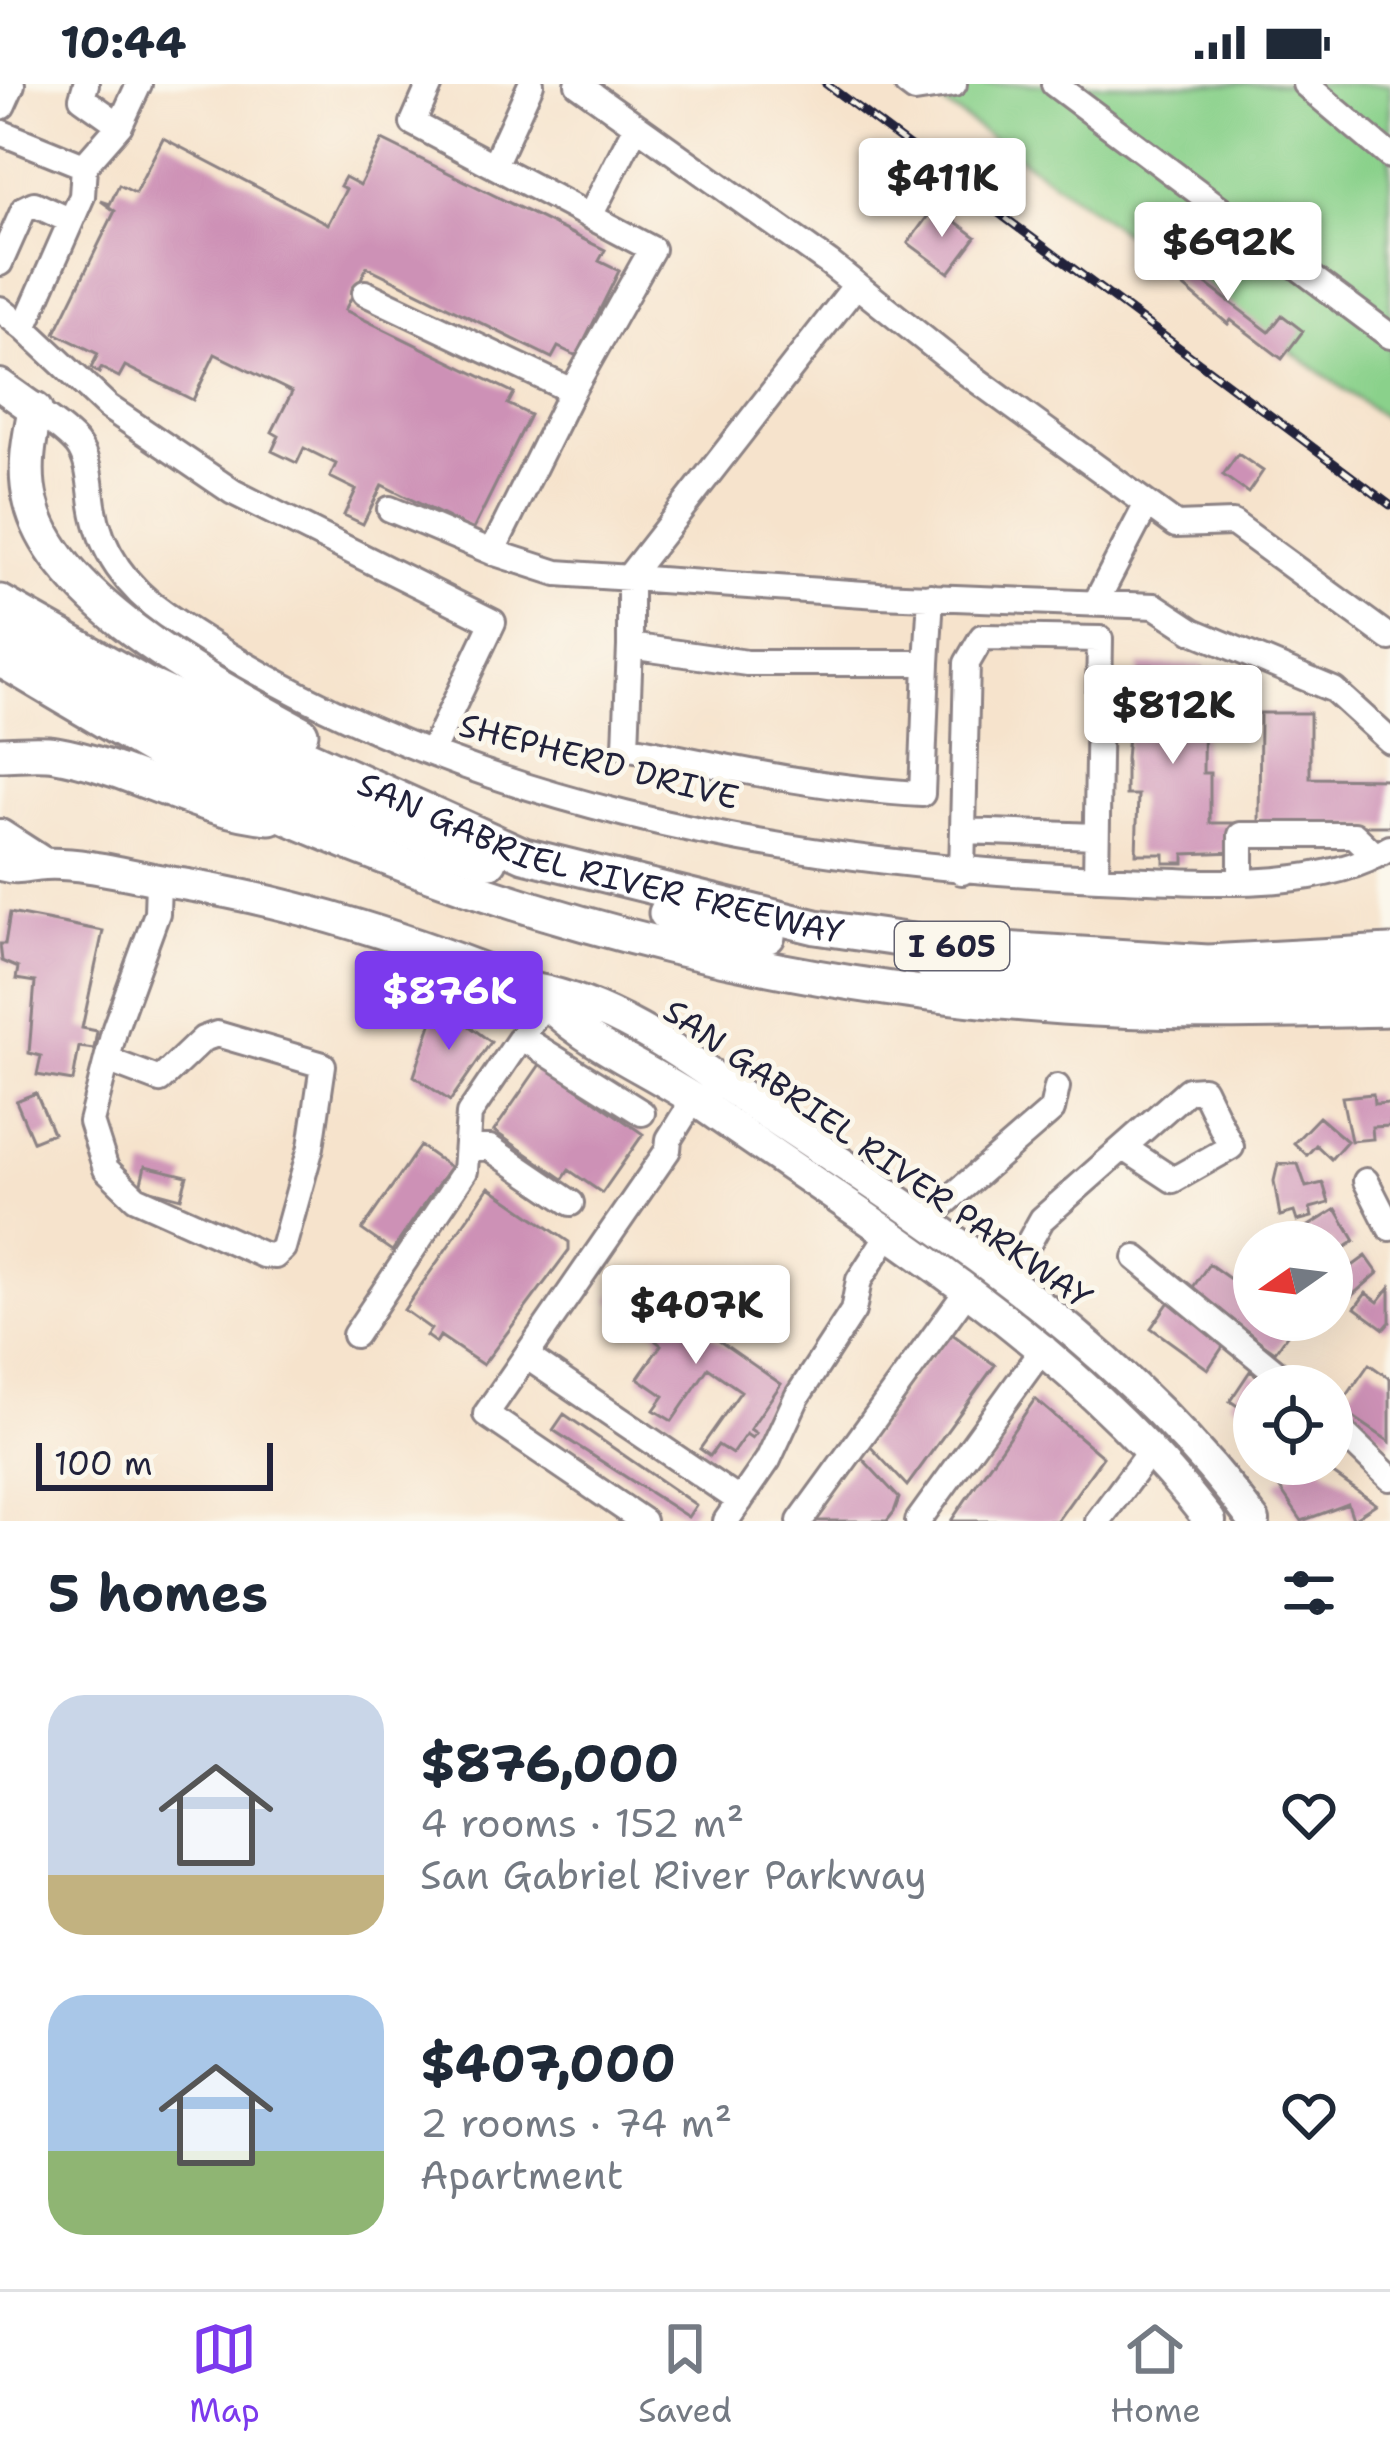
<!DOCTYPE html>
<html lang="en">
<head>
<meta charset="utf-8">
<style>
	body { margin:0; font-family:"Shantell Sans",sans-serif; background:#f6f6f7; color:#1f2937; height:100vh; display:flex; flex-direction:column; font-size:45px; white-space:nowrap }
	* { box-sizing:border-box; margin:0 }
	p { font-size:39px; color:#747a83 }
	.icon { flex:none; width:66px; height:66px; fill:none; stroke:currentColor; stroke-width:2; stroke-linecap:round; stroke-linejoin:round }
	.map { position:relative; height:1437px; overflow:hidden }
	.details { display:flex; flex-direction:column; background:#fff; flex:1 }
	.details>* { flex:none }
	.needle { width:78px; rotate:256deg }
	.tools { position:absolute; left:1233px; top:1137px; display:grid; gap:24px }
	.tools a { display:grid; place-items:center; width:120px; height:120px; border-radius:50%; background:#fff; box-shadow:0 12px 48px #0002; font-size:60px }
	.scale { position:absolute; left:36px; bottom:30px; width:237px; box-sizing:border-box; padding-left:12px; border:6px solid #22223b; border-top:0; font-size:33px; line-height:42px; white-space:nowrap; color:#22223b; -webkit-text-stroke:9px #fbf7ec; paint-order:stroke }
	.price { position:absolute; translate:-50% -102px; padding:0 27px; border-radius:12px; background:#fff; color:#222; font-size:39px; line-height:78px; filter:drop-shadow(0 3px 6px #0008) }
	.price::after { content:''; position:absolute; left:50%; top:72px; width:36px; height:27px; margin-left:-18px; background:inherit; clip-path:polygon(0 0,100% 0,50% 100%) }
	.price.selected { background:#7c3aed; color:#fff }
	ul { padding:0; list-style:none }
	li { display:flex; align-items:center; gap:36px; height:300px; padding:0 48px }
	li span { display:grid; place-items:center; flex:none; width:336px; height:240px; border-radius:36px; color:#555 }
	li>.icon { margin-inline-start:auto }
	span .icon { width:144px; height:144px; fill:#fffc; stroke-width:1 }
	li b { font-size:51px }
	h2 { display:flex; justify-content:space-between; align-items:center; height:144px; padding:0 48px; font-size:51px }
	.status { display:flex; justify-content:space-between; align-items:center; height:84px; padding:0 60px; background:#fff; direction:ltr }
	.status svg { height:33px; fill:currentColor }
	.tabs { display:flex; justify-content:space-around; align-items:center; height:168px; border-top:3px solid #e0e1e3; background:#fff; font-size:33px; color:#747a83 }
	.tabs a { display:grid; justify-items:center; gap:6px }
	.tabs .selected { color:#7c3aed }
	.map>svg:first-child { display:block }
</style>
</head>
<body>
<div class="status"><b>10:44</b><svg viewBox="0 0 49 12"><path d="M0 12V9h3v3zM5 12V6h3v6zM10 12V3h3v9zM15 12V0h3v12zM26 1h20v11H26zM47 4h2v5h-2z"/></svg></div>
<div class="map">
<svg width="1390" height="1437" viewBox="0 0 1390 1437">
	<rect width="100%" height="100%" fill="#fbf7ec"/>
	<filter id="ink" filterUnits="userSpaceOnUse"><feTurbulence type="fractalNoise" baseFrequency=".00833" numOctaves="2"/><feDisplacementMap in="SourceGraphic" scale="24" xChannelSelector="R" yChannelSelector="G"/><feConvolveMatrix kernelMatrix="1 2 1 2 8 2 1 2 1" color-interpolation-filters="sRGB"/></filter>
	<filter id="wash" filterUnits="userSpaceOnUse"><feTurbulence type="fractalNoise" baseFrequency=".004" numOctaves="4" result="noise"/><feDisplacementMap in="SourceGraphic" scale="48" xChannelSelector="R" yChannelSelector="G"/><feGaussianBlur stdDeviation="2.7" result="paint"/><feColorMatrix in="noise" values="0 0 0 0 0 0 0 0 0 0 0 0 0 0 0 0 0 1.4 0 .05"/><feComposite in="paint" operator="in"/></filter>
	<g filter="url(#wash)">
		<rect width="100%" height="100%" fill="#f6e3cc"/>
		<path fill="#8ad18b" stroke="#567a63" stroke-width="3" d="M916,0h474v338z"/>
		<g id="blocks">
			<path fill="#cd91b6" d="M163,54l165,86 18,-35 -6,-3 5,-9 15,8 22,-45 223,110 -6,11 20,10 -42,85 -19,-9 -6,11 -185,-91 -22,43 169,83 -6,11 22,11 -57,115 -91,-45 -19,39 -19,-9 12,-25 -26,-13 6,-13 -32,-16 -7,15 -25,-12 7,-15 -7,-4 20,-40 -77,-38 -22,46 -68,-34 -6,11 -18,-9 -2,5 -8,-5 7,-14 -43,-21 60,-122 -14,-10 9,3 9,-19 16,8z
				M935,122l41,31 -27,36 -41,-30z
				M1179,159l21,16 -10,13 79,60 13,-17 21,16 -21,28 -51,-39 -3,4 -63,-53 -4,5 -9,-6 4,-6 6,4z
				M1238,370l25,17 -15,22 -25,-18z
				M1139,581h65l-1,108h7v50h26v29l-52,2v9h-20v-9h-28l2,-59h-12v-36l3,-36 9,1z
				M1260,629h50v65l80,1v47h-131z
				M10,829l93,18 -21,97 15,3 -3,18 -15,-2 -6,34 -36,-6 4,-19 -12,-3 6,-71 -19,-3 2,-11 -16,-7 -2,-17h5z
				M438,919l53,39 -41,59 -36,-25z
				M541,979l102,71 -41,59 -33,-23 -6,9 -69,-48z
				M36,1009l17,40 -20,8 -17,-40z
				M1373,1010l1,10 16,-1v23l-18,1 1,12 -22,2 -9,-44z
				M1319,1033l28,24 -16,18 -15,-14 -9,10 -13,-12z
				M420,1062l30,21 -58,84 -30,-21z
				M1278,1080h20l8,23 17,-4 6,20 -19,5 2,9 -15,4 -3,-9 -14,4 -6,-35z
				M145,1082l42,10 -6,22 -41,-11z
				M489,1103l80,55v8l-86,115 -43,-29 -4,7 -10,-7 5,-7 -27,-19z
				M1336,1125l19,32 -17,11h-6v-10h-28l6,-3 -6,-10z
				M1366,1172l12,17 -29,25 -17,-24v-10l8,-6 11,9z
				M1209,1180l45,32v24l41,4 -20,28 -86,-59z
				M626,1192l155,108 -31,45 6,4 -4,5 -6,-4 -14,20 -14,-9 -8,11 -10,-7 41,-58 -33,-23 -36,53 -18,-11 10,-14 -26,-18 23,-33 -5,-4 4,-6 -51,-35z
				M1390,1203v35l-6,7 -29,-21 11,-15 12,9z
				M1171,1215l57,40 -20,30 -57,-41z
				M948,1247l47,34 -88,121 -40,-43z
				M1369,1280l21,15v63l-51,-35z
				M1250,1287l22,15h-18v31l-24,-16z
				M1035,1315l68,58 -46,64h-106z
				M564,1330l132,91 -8,12 -135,-87z
				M859,1371l40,43 -5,14 -7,9h-76z
				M1304,1380h15l57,40 -23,15 -5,-15 -46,17 -26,-38z"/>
		</g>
	</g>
	<g filter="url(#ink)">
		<use href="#blocks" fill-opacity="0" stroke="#8c8284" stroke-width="3"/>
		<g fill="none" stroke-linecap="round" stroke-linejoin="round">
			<defs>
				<path id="minor" d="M86,0l-4,14 38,27
					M578,0l251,179 138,110 209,152 57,-2 157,115
					M907,0l8,6 39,-6
					M1054,0l336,252
					M1305,0l85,72
					M0,48l84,34 36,-41 19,-41
					M494,81l37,-81
					M84,82l-2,30 -58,132 84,79 125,85 260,130 -62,131
					M590,132l46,-90
					M0,179l24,-54 10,-5 37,17
					M856,201l-226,290v71l117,17h180l4,-67
					M365,209l207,98 80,-142 -239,-126 17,-39
					M0,225l24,19
					M35,326c14,10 31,21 42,34 13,17 13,41 16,61 7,46 35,84 73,110 278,191 628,252 958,264 82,3 196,13 266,-31
					M390,425l102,43 80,-161
					M492,468l65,21 322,22 276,11 38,25 141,59 56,51
					M1096,518l51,-98
					M630,562l-4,101c99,20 195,42 296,47l5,-131
					M964,747l132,5
					M962,788l5,-209 15,-26 118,2 -4,239
					M1241,794v-43h113l22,21
					M521,953l121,76
					M107,976l53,20 43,-41 14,-5 106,31 -12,82 -28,101 -8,8 -12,-1 -127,-57 -30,-29 -15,-47 24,-94 42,-115 1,-32
					M467,1062l23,2 81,55
					M1366,1097l24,47
					M924,1137l128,-111 5,-23
					M1136,1174l157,128
					M1008,1196l34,-61 146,-129 15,-1 28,58 -58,33 -47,-31
					M355,1251l110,-164 4,-57 76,-112
					M526,1272l214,145
					M1332,1338l58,56
					M643,1437l-157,-107 182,-264 1,-11 25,-40
					M726,1437l42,-61 29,-63 56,-86 6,-31 29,-45
					M800,1437l167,-230
					M918,1437l126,-174
					M1098,1437l52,-70"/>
				<path id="major" d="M0,20l9,-20
					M0,301l35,25
					M0,751l45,29
					M0,781c18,5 27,0 45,-1 44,-2 93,14 137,20 122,20 237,58 352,105 90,17 165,79 240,129 173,115 355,233 480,403
					M534,905c42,53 116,79 171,118 179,125 369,239 505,414"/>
				<g id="highway">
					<path d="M35,326c-6,31 -12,61 -4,92 23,100 187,185 270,231"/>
					<path id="s1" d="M0,518l145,82 379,171 292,72 124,18 268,17 182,-10"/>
					<path d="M0,544c153,98 318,175 490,233"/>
					<path d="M0,575c97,58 192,116 296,162 241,105 503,168 766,186 109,8 219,4 328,2"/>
					<path d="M0,670c18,0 38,-3 56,0 75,13 138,56 214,63"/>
					<path d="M666,829l102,23"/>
					<path d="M931,880c152,22 306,23 459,14"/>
				</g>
			</defs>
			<use href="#minor" stroke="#8c8284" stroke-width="30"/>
			<use href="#major" stroke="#8c8284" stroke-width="36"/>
			<use href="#highway" stroke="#8c8284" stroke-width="39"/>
			<use href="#minor" stroke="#fff" stroke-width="24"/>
			<use href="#major" stroke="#fff" stroke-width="30"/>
			<use href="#highway" stroke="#fff" stroke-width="33"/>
			<defs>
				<path id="rail" d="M826,0l564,421"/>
			</defs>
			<use href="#rail" stroke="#22223b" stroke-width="9"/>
			<use href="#rail" stroke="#fbf7ec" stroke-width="4.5" stroke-dasharray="14" stroke-linecap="butt"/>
		</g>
	</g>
	<g text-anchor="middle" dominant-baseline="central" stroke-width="10" stroke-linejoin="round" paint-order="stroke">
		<rect fill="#fbf7ec" stroke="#636270" stroke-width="3" x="895" y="838" width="114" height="48" rx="9"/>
		<g font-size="30" font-weight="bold" fill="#22223b">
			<text x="952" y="862">I 605</text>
		</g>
		<g font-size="33" fill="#22223b" stroke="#fbf7ec">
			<text transform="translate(599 677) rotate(15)">SHEPHERD DRIVE</text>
			<text stroke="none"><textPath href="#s1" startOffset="657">SAN GABRIEL RIVER FREEWAY</textPath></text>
			<text transform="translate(878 1070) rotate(35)">SAN GABRIEL RIVER PARKWAY</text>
		</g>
	</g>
</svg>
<div class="tools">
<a><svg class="needle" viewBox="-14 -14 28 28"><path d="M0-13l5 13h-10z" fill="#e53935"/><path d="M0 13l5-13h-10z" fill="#747a83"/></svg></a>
<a><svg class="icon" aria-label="locate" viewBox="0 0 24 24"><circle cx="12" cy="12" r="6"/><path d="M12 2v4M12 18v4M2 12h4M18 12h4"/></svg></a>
</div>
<div class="scale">100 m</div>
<b class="price" style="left:942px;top:156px">$411K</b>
<b class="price" style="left:1228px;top:220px">$692K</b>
<b class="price" style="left:1173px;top:683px">$812K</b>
<b class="price selected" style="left:449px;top:969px">$876K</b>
<b class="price" style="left:696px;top:1283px">$407K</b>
</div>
<section class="details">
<h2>5 homes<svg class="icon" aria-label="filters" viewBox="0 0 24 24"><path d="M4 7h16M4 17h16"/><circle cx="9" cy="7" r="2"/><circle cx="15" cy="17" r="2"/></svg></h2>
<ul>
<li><span style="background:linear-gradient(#c9d6e8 75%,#c2b280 0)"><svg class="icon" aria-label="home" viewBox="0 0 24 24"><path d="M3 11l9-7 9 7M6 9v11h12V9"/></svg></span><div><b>$876,000</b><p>4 rooms · 152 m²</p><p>San Gabriel River Parkway</p></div><svg class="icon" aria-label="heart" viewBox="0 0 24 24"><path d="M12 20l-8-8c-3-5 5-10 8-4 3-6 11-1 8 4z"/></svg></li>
<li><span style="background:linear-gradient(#a9c7e8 65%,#8fb573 0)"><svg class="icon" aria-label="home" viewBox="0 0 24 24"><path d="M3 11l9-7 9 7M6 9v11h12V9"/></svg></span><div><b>$407,000</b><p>2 rooms · 74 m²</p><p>Apartment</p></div><svg class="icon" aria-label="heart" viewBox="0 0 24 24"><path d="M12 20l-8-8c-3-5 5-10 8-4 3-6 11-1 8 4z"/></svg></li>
</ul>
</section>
<nav class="tabs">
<a class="selected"><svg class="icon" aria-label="map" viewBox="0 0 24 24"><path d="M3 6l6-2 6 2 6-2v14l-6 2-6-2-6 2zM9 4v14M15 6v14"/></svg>Map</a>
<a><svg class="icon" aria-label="saved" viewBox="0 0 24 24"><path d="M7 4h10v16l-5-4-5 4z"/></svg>Saved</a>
<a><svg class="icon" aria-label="home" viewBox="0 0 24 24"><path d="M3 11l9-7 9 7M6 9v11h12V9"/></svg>Home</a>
</nav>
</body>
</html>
